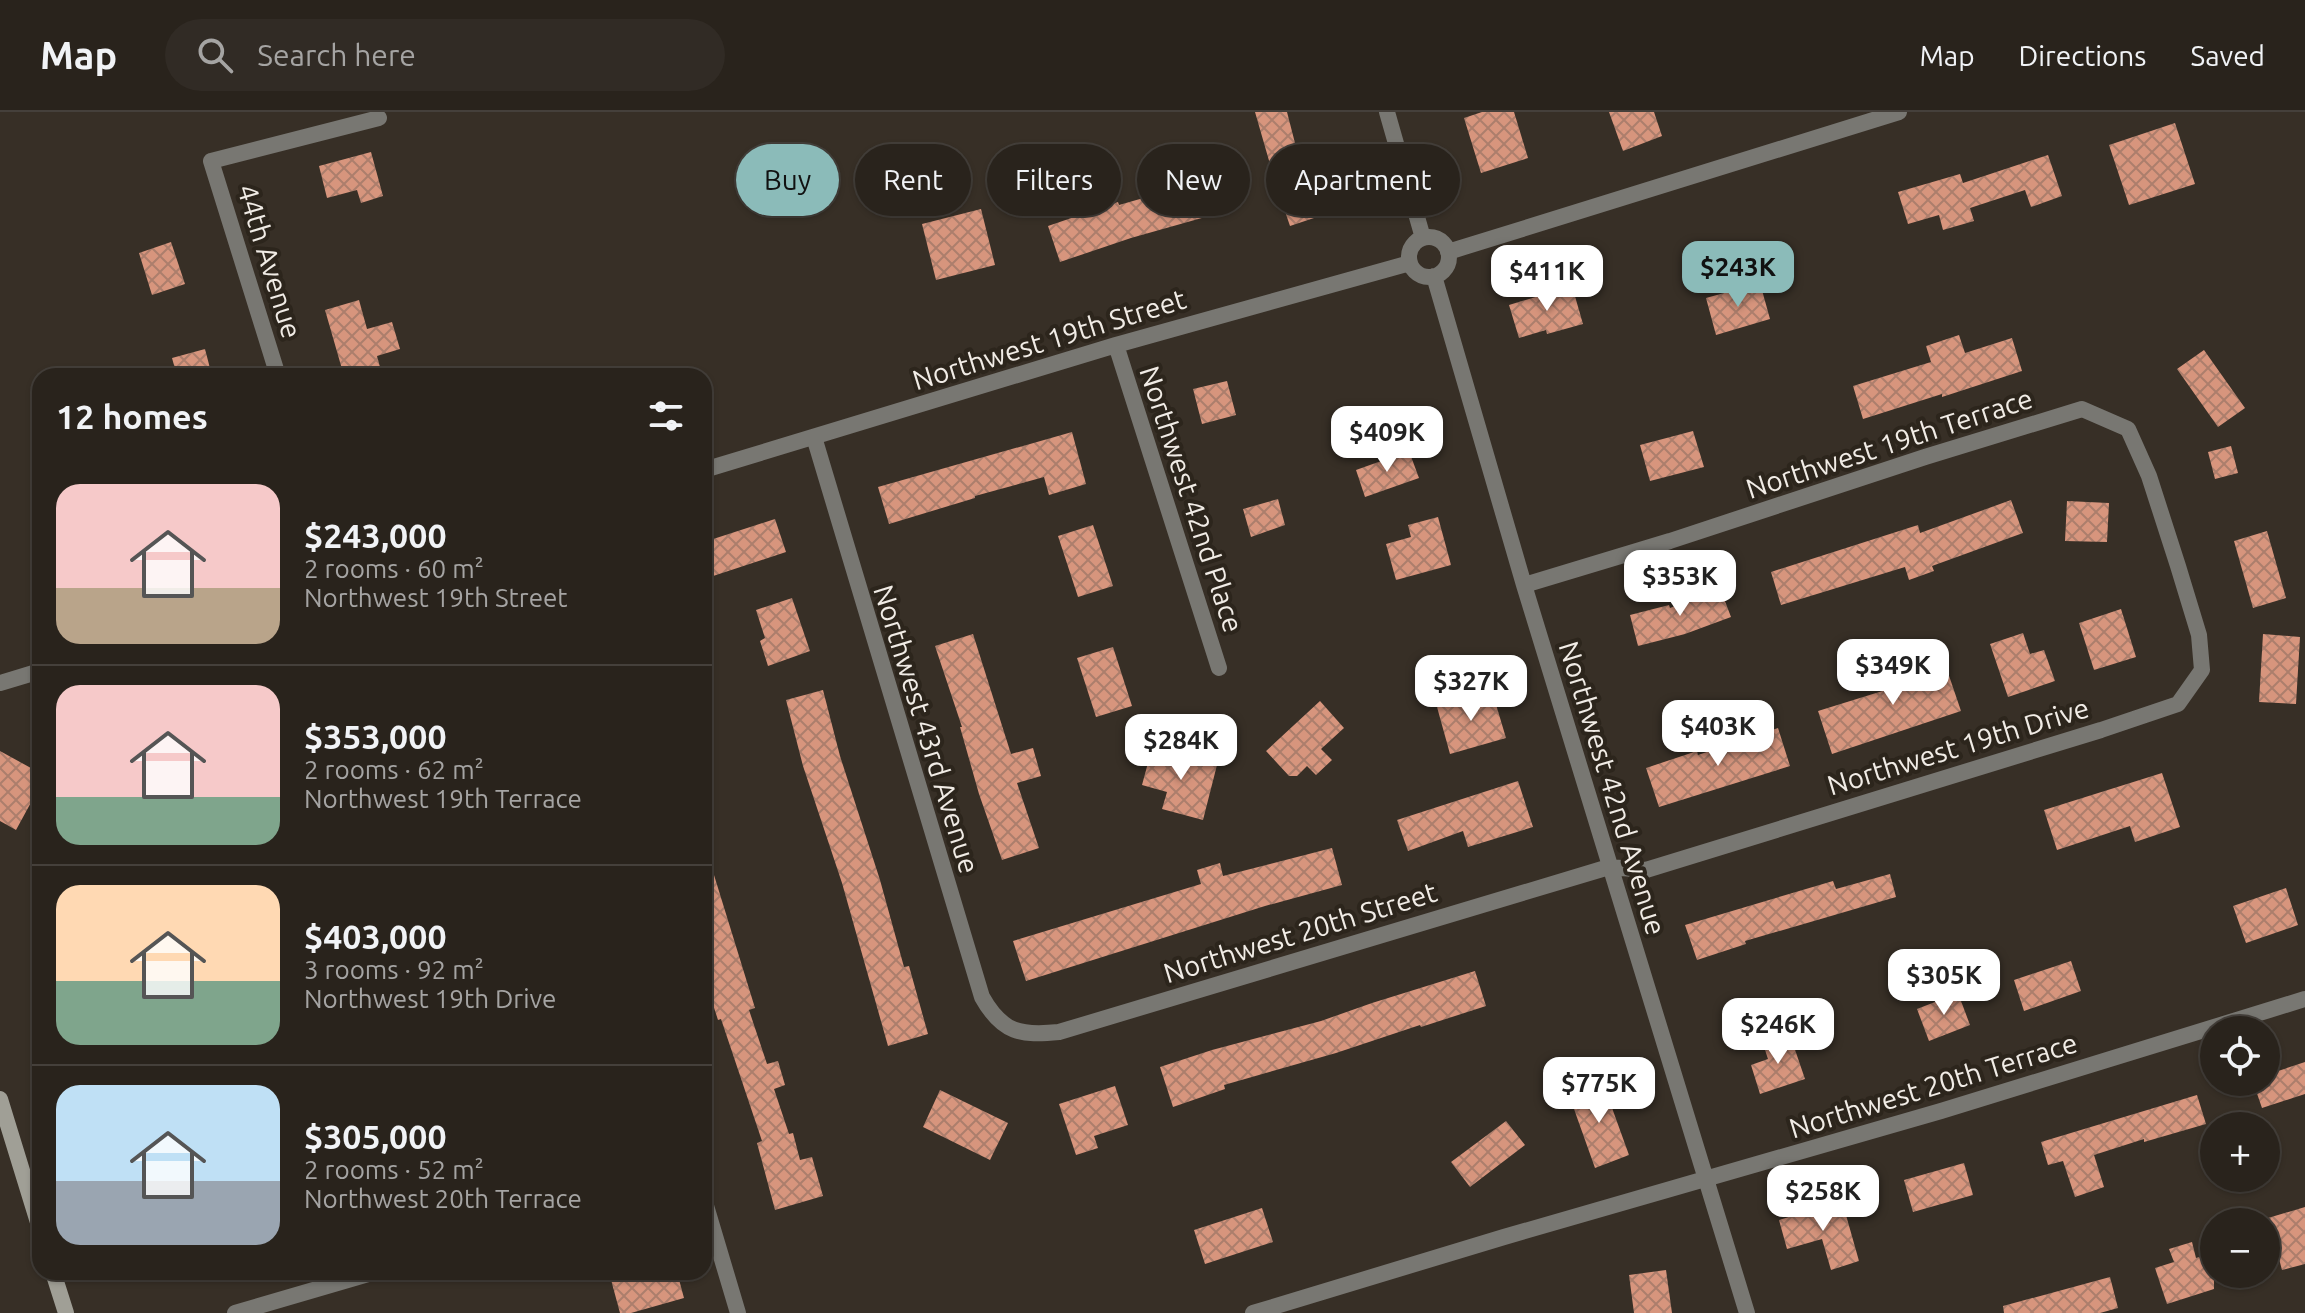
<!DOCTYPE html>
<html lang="en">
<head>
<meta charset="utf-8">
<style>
	body { margin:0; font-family:Ubuntu,sans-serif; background:#312b25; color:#f1f3f6; height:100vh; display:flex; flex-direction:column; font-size:30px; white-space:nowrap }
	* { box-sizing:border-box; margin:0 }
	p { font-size:26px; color:#a5a4a3 }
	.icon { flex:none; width:44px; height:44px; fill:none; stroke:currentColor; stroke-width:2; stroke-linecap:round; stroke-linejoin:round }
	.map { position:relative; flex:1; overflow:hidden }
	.sheet { position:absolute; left:32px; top:256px; width:680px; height:912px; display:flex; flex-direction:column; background:#29231c; border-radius:24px; box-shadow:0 2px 6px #0004,0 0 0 2px #45403b }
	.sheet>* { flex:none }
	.hud { position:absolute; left:736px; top:32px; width:760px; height:72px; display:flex; gap:16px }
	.controls { position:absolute; left:2200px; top:904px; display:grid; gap:16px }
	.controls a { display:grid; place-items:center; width:80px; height:80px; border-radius:50%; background:#29231c; box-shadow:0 2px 6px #0004,0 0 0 2px #45403b; font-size:40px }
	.price { position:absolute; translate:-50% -68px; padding:0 18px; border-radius:16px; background:#fff; color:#222; font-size:26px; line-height:52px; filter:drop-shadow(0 2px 4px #0008) }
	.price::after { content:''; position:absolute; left:50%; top:48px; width:24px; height:18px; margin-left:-12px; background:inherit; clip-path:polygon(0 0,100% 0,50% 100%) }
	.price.current { background:#8bbbb9; color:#111 }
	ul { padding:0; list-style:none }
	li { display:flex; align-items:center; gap:24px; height:200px; padding:0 24px }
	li+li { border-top:2px solid #45403b }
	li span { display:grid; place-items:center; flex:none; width:224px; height:160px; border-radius:24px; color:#555 }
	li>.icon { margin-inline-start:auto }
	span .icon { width:96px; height:96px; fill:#fffc; stroke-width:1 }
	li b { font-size:34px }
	h2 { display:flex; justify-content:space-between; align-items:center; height:96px; padding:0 24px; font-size:34px }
	.chip { padding:0 28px; border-radius:36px; background:#29231c; box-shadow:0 2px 6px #0004,0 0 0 2px #45403b; font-size:28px; line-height:72px }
	.chip.current { background:#8bbbb9; color:#111 }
	header { display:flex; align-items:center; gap:48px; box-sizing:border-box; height:112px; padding:0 40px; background:#29231c; border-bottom:2px solid #45403b }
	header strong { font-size:38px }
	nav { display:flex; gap:44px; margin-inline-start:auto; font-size:28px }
	.search { width:560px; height:72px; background:#312b25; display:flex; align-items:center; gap:20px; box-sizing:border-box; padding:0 28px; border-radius:44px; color:#a5a4a3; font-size:30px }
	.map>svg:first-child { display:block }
</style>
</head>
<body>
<header>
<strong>Map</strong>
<div class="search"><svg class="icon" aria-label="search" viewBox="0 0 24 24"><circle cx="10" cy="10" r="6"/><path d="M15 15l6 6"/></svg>Search here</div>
<nav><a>Map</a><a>Directions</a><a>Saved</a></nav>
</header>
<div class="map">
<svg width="2305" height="1201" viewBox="0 0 2305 1201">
	<defs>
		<pattern id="building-cross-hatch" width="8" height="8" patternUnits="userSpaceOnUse" patternTransform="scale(2)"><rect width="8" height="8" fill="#d7957d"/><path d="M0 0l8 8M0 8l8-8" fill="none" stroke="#ac7e6c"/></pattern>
	</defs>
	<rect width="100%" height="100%" fill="#372f26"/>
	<path fill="url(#building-cross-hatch)" d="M1255,0h32l17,66 23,-8 14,39 -51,17 -14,-41z
		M1482,0h32l14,46 -47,15 -17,-55z
		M1609,0h45l8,24 -39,15z
		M2175,11l20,61 -66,21 -20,-60z
		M371,40l12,44 -22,7 -4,-13 -30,8 -8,-32z
		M2048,43l14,41 -31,11 -6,-17 -55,18 4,13 -31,9 -4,-15 -31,9 -10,-32 62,-18 3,9z
		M1213,66l10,34 -92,26 -71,24 -12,-36 70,-24 1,3z
		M981,97l14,56 -59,15 -14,-56z
		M171,130l14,42 -33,11 -13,-42z
		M1760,171l10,36 -54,16 -10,-37z
		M1572,174l11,38 -36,10 -1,-4 -27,8 -10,-33z
		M359,188l8,29 25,-7 8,27 -23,7 3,11 -36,9 -19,-66z
		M1959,223l6,18 47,-15 10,33 -80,26v-3l-79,25 -10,-33 78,-24 -5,-16z
		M205,237l7,27h-35l-5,-18z
		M2204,238l41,58 -27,19 -41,-58z
		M1227,269l9,34 -34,9 -9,-35z
		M1693,319l11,36 -54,14 -10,-36z
		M1072,320l14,52 -37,11 -5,-18 -69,19v2l-86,26 -11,-37z
		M2231,334l7,27 -23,6 -7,-27z
		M1409,339l10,27 -54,19 -9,-27z
		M1278,387l7,26 -34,12 -8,-28z
		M2011,388l12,33 -91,33 2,5 -25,9 -4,-13 -124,38 -10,-33 147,-47 2,8z
		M2067,389l42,2 -2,39 -42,-1z
		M1438,405l13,48 -55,15 -10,-36 25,-7 -3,-12z
		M775,407l11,33 -82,27v-37z
		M1093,413l20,61 -35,11 -20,-61z
		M2267,419l19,67 -33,10 -19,-67z
		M1720,476l11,29 -46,17 -47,12 -8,-31 39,-10 1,3z
		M792,486l18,53 -42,15 -8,-25 5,-3 -9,-28z
		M2121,497l15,48 -42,13 -15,-47z
		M2023,521l7,21 14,-4 11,31 -47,16 -18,-53z
		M973,522l38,120 22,-6 8,28 -24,7 22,65 -37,12 -23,-66 -19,-67h2l-27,-81z
		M2263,522l37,3 -4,67 -37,-2z
		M1113,535l19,59 -36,11 -19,-59z
		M1942,543l19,56 -129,43 -14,-43 87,-27 -5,-14z
		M823,578l17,66 40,124 24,87 5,-1 19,68 -40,12 -46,-163 -39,-117 -17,-66z
		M1492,579l14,47 -56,16 -13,-47z
		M1320,589l24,27 -23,21 11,11 -16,15 -9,-9 -10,10h-8l-23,-25z
		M1778,616l12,38 -131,41 -13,-39 51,-17 1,4z
		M1152,636l65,17 -14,55 -41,-11 5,-17 -25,-7z
		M0,639l40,22v13l-24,44 -16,-9z
		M2162,661l18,54 -45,15 -5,-16 -73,24 -13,-40z
		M1518,669l15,46 -65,20 -5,-16 -55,20 -11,-31z
		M1332,736l10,37 -77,21 -239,75 -13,-40 188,-57 -4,-14 23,-7 3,13z
		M710,750l45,146 -6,2 18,54 11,-3 7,24 -11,4 15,45 4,-1 7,27 12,-3 11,39 -48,14 -18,-67 5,-2 -41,-122 -3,1 -14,-43v-114z
		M1890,762l6,23 -151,44 1,3 -49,16 -12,-35 148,-44 3,8z
		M2286,776l12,37 -52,18 -13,-37z
		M2071,849l10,30 -57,20 -10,-31z
		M1475,859l11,35 -65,21 -1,-2 -84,28 -112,32 1,4 -52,18 -13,-40 52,-17 109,-29 51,-18z
		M1958,881l12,32 -41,16 -12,-32z
		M1790,923l15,44 -45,15 -9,-29 17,-6 -5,-15z
		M2305,950v32l-43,14 -9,-26h13v-7z
		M1603,971l26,72 -34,13 -26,-73z
		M1115,974l13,39 -34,11 4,12 -22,7 -17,-51z
		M940,978l68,33 -18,37 -67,-33z
		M2197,983l9,29 -62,18v-3l-50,16 10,32 -29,10 -12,-36 -15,4 -7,-23z
		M1506,1009l19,24 -55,42 -19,-25z
		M1964,1051l9,32 -60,17 -9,-32z
		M1842,1089l17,60 -28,9 -9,-31 -35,10 -8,-29z
		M2305,1095v57l-23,6 -14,-52z
		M1262,1096l11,34 -68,22 -11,-34z
		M2192,1130l4,16 18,-6v37l-47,15 -12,-36 19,-6 -5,-13z
		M1666,1158l6,43h-38l-5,-38z
		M625,1160h52l7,26 -53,15h-11l-10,-37z
		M2110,1165l8,31 -18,5h-96l-1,-7z"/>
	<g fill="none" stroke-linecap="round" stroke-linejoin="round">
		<path stroke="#787772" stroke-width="16" d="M1387,0l36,126
			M1409 145a20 20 0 1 1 40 0a20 20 0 1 1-40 0Z
			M1448,140l451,-140
			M1434,164l90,309 223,728
			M1116,233l103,323
			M278,264l-67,-215 168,-43
			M814,325l168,560c20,36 39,39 77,35l550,-165 37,3 455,-140 77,-26 24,-34 -3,-35 -21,-69 -29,-90 -21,-47 -46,-20 -157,48 -255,84 -146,44
			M704,358l412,-125 294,-82
			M0,571l40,-12
			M704,1087l34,114
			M235,1201l140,-41
			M1253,1201l251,-76 437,-126 364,-112"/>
		<path stroke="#a09f96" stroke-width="16" d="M0,987l40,130
			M53,1160l13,41"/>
	</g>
	<g text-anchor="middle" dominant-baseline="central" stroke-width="8" stroke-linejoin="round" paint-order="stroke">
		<g font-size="28" fill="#f1ece6" stroke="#2c251c">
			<text transform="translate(270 149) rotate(73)">44th Avenue</text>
			<text transform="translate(1049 227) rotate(-17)">Northwest 19th Street</text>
			<text transform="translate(1889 331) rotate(-18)">Northwest 19th Terrace</text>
			<text transform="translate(1192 387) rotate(72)">Northwest 42nd Place</text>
			<text transform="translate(927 617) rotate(73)">Northwest 43rd Avenue</text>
			<text transform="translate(1958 634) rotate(-17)">Northwest 19th Drive</text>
			<text transform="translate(1613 676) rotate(73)">Northwest 42nd Avenue</text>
			<text transform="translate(1300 820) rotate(-17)">Northwest 20th Street</text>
			<text transform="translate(1933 973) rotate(-17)">Northwest 20th Terrace</text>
		</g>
	</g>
</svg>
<div class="controls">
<a><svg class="icon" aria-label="locate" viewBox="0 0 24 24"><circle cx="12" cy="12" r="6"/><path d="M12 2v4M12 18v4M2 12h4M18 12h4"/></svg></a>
<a>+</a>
<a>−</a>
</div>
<b class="price current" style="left:1738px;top:197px">$243K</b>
<b class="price" style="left:1547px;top:201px">$411K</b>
<b class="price" style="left:1387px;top:362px">$409K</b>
<b class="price" style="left:1680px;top:506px">$353K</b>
<b class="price" style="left:1893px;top:595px">$349K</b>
<b class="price" style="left:1471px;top:611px">$327K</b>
<b class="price" style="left:1718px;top:656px">$403K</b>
<b class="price" style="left:1181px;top:670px">$284K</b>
<b class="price" style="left:1944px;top:905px">$305K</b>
<b class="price" style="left:1778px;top:954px">$246K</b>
<b class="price" style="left:1599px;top:1013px">$775K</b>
<b class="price" style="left:1823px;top:1121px">$258K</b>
<div class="hud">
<a class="chip current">Buy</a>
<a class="chip">Rent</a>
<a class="chip">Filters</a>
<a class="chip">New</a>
<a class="chip">Apartment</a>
</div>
<section class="sheet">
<h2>12 homes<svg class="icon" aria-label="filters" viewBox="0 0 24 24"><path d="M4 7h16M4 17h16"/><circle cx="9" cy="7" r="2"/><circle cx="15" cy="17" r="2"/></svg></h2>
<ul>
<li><span style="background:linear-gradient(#f6c9c9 65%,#b9a48a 0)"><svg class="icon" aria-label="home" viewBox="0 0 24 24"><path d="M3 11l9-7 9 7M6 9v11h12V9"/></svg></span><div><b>$243,000</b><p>2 rooms · 60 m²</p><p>Northwest 19th Street</p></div></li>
<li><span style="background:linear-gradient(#f6c9c9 70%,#7fa58c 0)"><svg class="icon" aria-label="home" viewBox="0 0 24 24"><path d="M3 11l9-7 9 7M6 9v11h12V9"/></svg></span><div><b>$353,000</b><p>2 rooms · 62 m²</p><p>Northwest 19th Terrace</p></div></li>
<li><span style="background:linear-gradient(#ffd9b3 60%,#7fa58c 0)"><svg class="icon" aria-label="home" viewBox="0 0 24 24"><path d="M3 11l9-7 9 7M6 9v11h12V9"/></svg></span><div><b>$403,000</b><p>3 rooms · 92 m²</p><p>Northwest 19th Drive</p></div></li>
<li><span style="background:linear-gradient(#bfe0f5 60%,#9aa5b1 0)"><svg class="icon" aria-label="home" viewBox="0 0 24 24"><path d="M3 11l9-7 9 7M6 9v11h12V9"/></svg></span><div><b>$305,000</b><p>2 rooms · 52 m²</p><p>Northwest 20th Terrace</p></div></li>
</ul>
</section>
</div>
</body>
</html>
